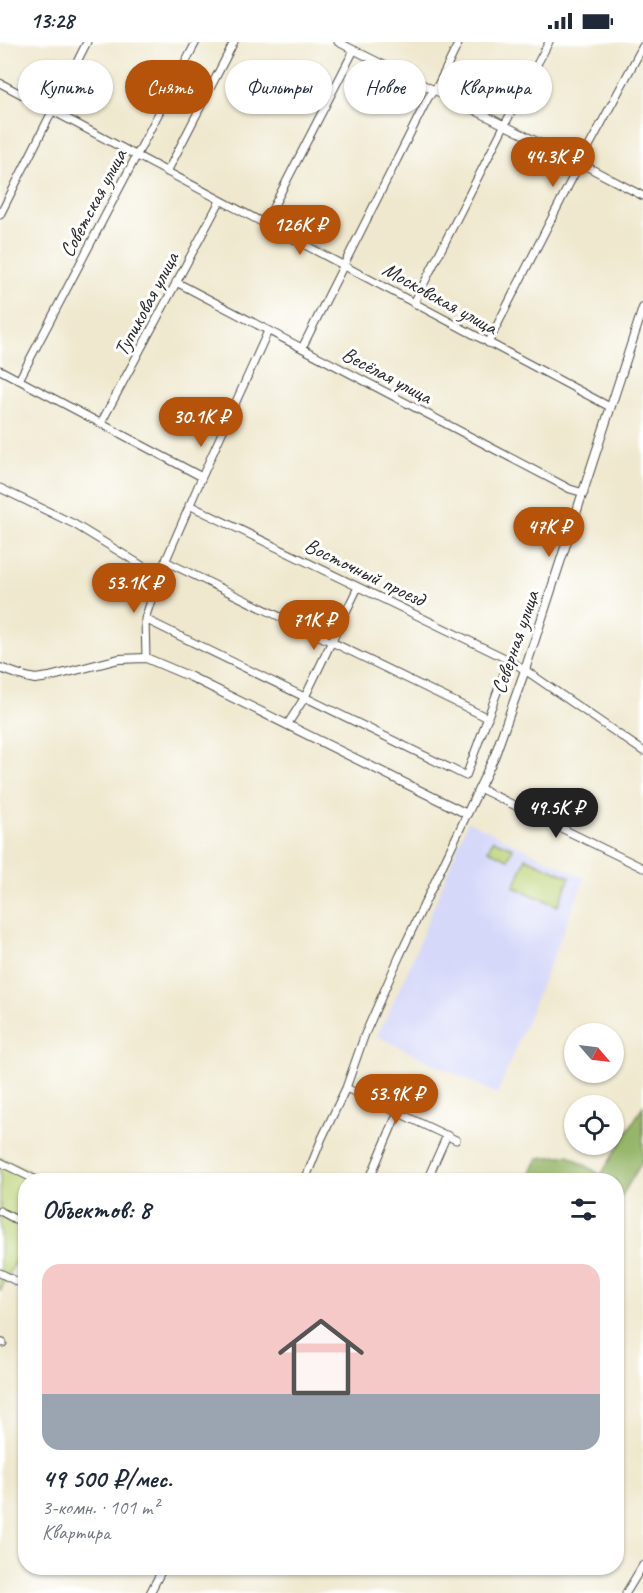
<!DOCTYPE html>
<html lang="ru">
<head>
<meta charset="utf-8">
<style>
	body { margin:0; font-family:Caveat,sans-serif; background:#f6f6f7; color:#1f2937; height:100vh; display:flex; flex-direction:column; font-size:22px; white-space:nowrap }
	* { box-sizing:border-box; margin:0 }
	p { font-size:20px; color:#747a83 }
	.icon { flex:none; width:33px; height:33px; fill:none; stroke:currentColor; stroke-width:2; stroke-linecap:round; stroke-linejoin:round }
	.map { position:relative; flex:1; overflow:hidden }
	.details { position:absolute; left:18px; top:1131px; width:606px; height:402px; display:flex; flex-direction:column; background:#fff; border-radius:24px; box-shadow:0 2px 4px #0004 }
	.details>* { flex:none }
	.hud { position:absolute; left:18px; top:18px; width:608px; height:54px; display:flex; gap:12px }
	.needle { width:39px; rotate:118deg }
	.buttons { position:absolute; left:564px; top:981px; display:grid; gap:12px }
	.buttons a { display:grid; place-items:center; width:60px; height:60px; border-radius:50%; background:#fff; box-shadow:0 2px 4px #0004; font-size:30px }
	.price { position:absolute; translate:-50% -51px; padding:0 14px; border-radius:21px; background:#b45309; color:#fff; font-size:20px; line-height:39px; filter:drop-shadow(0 2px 3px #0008) }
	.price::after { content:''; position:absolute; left:50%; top:36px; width:18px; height:14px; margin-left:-9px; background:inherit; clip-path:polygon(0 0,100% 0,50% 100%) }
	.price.active { background:#222; color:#fff }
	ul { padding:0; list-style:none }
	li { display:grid; align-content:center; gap:12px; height:318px; padding:0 24px }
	li span { display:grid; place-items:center; height:186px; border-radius:18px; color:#555 }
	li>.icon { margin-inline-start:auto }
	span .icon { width:108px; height:108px; fill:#fffc; stroke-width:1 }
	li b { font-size:26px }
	h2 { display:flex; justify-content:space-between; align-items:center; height:72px; padding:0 24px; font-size:26px }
	.chip { padding:0 21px; border-radius:27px; background:#fff; box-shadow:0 2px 4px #0004; font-size:21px; line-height:54px }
	.chip.active { background:#b45309; color:#fff }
	.status { display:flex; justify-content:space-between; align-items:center; height:42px; padding:0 30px; background:#fff; direction:ltr }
	.status svg { height:16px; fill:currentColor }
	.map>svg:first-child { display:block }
</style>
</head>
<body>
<div class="status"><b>13:28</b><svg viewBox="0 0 49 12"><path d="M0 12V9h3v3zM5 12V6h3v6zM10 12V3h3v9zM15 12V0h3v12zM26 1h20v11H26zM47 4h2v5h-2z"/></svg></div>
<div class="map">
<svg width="643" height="1551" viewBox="0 0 643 1551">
	<rect width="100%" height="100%" fill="#fff"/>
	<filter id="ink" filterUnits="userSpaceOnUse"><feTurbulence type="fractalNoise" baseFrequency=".0167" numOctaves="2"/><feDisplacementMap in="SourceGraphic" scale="12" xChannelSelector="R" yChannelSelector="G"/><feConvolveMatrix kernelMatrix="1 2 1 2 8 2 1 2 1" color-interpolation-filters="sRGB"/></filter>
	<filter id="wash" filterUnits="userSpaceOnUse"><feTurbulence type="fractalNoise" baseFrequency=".008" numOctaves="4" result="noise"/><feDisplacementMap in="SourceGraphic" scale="24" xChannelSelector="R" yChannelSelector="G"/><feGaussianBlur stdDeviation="1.35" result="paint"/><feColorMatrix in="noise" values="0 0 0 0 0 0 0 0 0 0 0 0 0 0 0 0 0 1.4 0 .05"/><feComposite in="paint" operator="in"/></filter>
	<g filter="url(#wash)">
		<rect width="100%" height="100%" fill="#efe8ce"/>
		<path fill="#d5d8f9" d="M468,779l117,57 -88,216 -120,-58 26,-54z"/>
		<path fill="#bcd378" stroke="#747f52" stroke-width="1.5" d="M493,798l20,8 -5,11 -20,-9z
			M526,816l44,19 -12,29 -44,-19z
			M0,1116l46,22h-20l-1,63 -25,48z"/>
		<path fill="#95b568" stroke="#60704a" stroke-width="1.5" d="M643,1064v54l-26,44 -1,-24h-89l11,-22 31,-3 32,20z"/>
	</g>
	<g filter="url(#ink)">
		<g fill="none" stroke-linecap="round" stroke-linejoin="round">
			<defs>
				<path id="minor" d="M338,0l242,121 63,33
					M0,41l610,324
					M167,130l67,-130
					M0,173l87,-173
					M265,181l89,-173
					M176,240l394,207 14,4
					M414,261l90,-177 45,-84
					M488,301l92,-180 63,-117
					M302,306l126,-250 10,-13 21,-43
					M0,328l202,107
					M19,338l177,-338
					M101,381l119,-222
					M0,446l74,36 85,52
					M189,463l320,155 16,10 118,81
					M165,519l323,157
					M145,577l321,157 43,-116
					M146,616l-1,-39 14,-43 43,-99 66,-146
					M287,683l18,-28 53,-110
					M479,746l164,80
					M346,1046l110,52
					M0,1120l36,18
					M305,1138l17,-42 24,-50 19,-54 35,-79 67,-141
					M369,1138l29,-68
					M427,1138l20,-45
					M0,1169l26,14
					M0,1231l26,13
					M0,1300l3,1
					M150,1551l13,-25
					M626,1551l17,-28"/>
				<path id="tertiary" d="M0,626l26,9 9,2 14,-2 70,-18 27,-1 45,19 276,137 28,-59 30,-85 118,-362"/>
			</defs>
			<use href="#minor" stroke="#484743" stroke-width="9"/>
			<use href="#tertiary" stroke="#484743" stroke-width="10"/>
			<use href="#minor" stroke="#fff" stroke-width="7"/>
			<use href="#tertiary" stroke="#fff" stroke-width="8"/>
		</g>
	</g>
	<g text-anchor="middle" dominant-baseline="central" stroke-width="6" stroke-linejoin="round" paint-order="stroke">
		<g font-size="21" fill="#2b2b2b" stroke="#fff">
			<text transform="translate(93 161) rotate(-62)">Советская улица</text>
			<text transform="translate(440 256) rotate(29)">Московская улица</text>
			<text transform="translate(146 262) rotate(-62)">Тупиковая улица</text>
			<text transform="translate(387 333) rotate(28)">Весёлая улица</text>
			<text transform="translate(365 530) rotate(26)">Восточный проезд</text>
			<text transform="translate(515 600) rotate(-71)">Северная улица</text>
		</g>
	</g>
</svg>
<div class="buttons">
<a><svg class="needle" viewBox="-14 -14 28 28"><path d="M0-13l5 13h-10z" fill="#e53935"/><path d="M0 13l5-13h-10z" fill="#747a83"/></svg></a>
<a><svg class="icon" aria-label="locate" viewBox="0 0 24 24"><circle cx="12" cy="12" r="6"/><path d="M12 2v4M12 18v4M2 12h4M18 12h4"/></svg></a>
</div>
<b class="price" style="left:553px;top:146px">44.3K ₽</b>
<b class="price" style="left:300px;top:214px">126K ₽</b>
<b class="price" style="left:201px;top:406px">30.1K ₽</b>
<b class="price" style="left:549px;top:516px">47K ₽</b>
<b class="price" style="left:134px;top:572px">53.1K ₽</b>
<b class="price" style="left:314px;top:609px">71K ₽</b>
<b class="price active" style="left:556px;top:797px">49.5K ₽</b>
<b class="price" style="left:396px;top:1083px">53.9K ₽</b>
<div class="hud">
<a class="chip">Купить</a>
<a class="chip active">Снять</a>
<a class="chip">Фильтры</a>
<a class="chip">Новое</a>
<a class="chip">Квартира</a>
</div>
<section class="details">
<h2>Объектов: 8<svg class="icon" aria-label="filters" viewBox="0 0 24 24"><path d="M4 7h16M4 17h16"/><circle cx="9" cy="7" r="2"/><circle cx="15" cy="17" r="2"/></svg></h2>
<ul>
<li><span style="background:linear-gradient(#f6c9c9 70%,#9aa5b1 0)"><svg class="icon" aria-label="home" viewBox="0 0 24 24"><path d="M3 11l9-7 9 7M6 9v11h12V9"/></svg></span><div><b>49 500 ₽/мес.</b><p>3-комн. · 101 m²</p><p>Квартира</p></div></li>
</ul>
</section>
</div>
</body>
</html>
